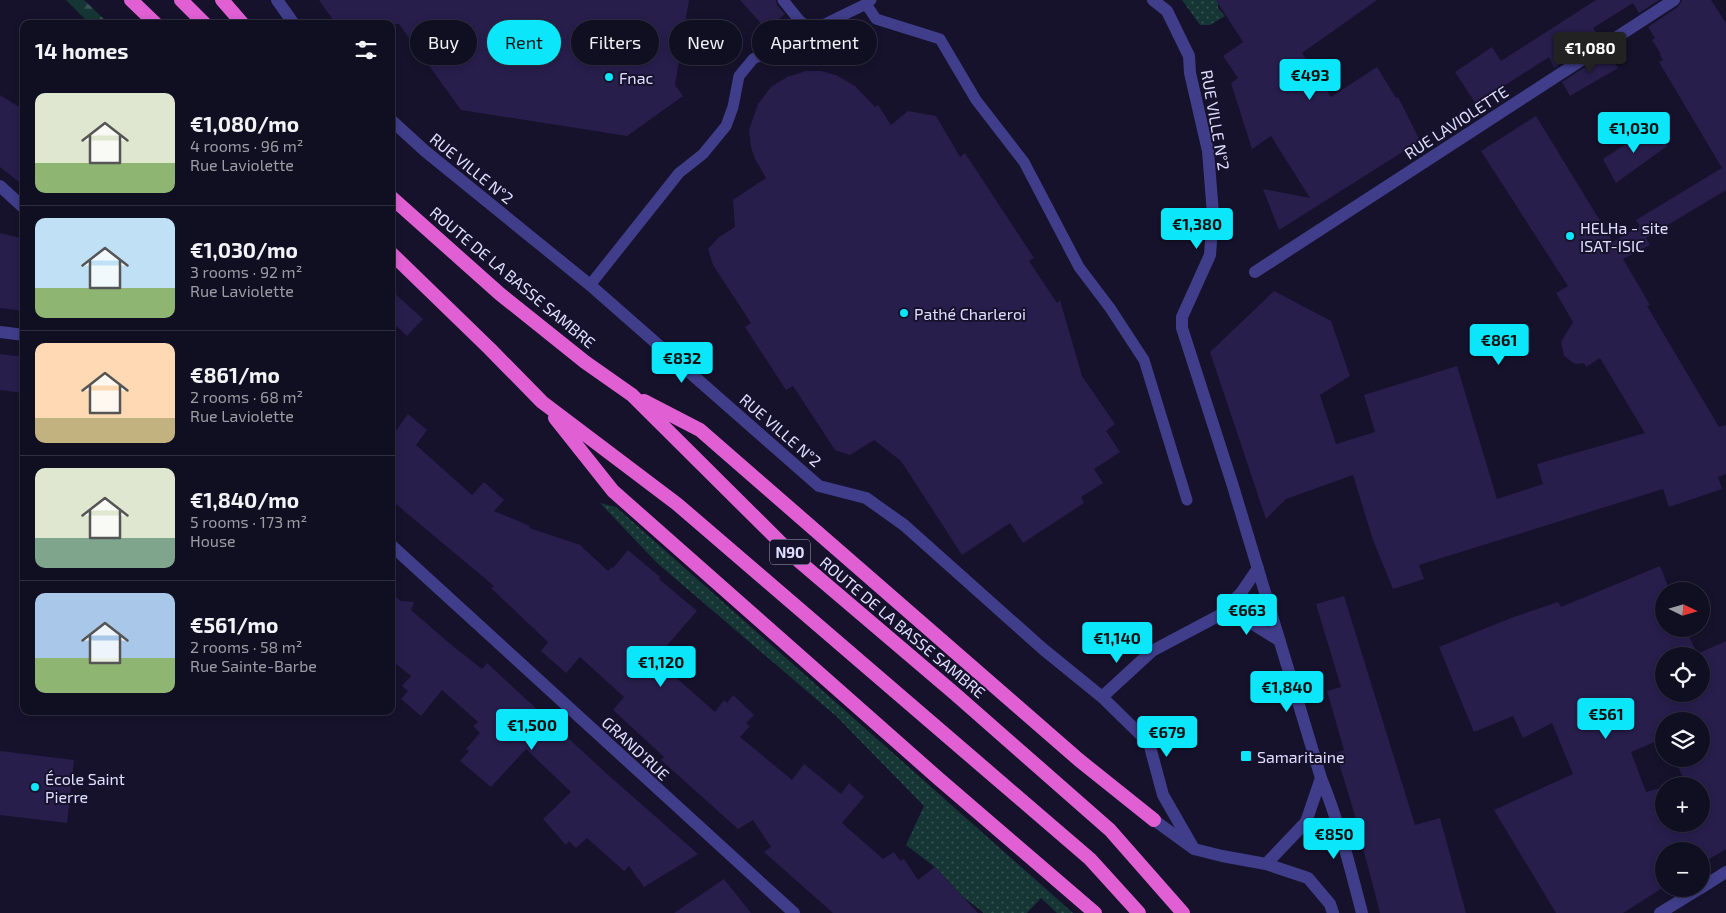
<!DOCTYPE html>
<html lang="en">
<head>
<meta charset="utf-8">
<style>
	body { margin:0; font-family:"Exo 2",sans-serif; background:#19172a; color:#f1f3f6; height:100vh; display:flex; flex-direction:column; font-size:19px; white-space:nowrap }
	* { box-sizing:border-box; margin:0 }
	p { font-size:16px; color:#9c9ca5 }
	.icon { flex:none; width:28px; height:28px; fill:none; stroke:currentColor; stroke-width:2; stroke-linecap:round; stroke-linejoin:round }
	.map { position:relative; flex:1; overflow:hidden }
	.drawer { position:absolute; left:20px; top:20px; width:375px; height:695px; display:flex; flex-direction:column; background:#100e21; border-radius:10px; box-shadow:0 2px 8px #0003,0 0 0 1px #302e3f }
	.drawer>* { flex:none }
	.top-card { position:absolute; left:410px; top:20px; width:475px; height:45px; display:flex; gap:10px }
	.needle { width:32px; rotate:95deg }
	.fabs { position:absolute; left:1655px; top:582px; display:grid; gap:10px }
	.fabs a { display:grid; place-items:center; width:55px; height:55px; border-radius:50%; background:#100e21; box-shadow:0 2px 8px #0003,0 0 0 1px #302e3f; font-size:25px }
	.price { position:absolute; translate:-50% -42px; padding:0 11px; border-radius:5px; background:#0ce6fb; color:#111; font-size:16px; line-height:32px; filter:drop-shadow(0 1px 2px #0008) }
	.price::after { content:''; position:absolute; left:50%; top:30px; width:15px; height:11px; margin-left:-8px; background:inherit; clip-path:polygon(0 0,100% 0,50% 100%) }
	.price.selected { background:#222; color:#fff }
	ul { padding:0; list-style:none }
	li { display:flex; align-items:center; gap:15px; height:125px; padding:0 15px }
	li+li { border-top:1px solid #302e3f }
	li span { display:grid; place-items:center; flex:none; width:140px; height:100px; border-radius:10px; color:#555 }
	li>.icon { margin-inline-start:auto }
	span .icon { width:60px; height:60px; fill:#fffc; stroke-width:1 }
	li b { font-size:21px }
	h2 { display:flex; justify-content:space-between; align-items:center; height:60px; padding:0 15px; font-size:21px }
	.tag { padding:0 18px; border-radius:22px; background:#100e21; box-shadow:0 2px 8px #0003,0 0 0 1px #302e3f; font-size:18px; line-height:45px }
	.tag.selected { background:#0ce6fb; color:#111 }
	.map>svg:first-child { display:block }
</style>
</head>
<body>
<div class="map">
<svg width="1726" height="913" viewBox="0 0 1726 913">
	<defs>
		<pattern id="grass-dots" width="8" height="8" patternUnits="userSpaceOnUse" patternTransform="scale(1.25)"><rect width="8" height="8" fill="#153634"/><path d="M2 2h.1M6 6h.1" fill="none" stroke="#375352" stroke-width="1.8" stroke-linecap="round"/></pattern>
		<pattern id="forest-firs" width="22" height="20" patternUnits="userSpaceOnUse" patternTransform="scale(1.25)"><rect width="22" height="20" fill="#153634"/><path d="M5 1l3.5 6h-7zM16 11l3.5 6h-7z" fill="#375352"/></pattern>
	</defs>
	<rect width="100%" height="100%" fill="#16122c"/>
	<path fill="url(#grass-dots)" d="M1182,0h37l-1,8 7,8 -15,9h-10z
		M600,503l16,4 457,406h-16l-16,-15 -14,15h-43l-22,-17 -27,-29 -29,-22 18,-39 -88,-90 -179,-153z"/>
	<path fill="url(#forest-firs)" d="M66,0h18l25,24h-19z"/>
	<path fill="#271e4c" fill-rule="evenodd" d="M319,0h370l-14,85 8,11 -56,40 -166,-26 -62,-86h-63z
		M740,0h36l1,5 8,9 -19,15z
		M1216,0h161l-75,53 29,44 46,-30 19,31 2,-1 22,44 -141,89 -16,-41 47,9 -39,-62 -19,13 -21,-66 7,-5 -15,-22 20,-14z
		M1596,0h63l-20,13 -6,-10 -40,25 7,10 -46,30 -5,-11 -73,47 -21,-32 37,-25 9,14z
		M1682,0h29l15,23v167l-80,48 4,7 -27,14 27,46 -3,1 72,121 7,-2v49l-8,3 4,12 -53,18 -6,-18 -244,76 5,14 -31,10 -20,-49 -20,-65 -67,24 -20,20 -56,-167 64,-61 57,30 19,55 -30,19 16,49 39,-12 -11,-37 93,-29 40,133 46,-15 -6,-20 108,-31 -45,-75 -14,9 -2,-4 -9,1 -11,-8 -3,-14 12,-20 -17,-29 12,-7 -87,-135 55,-35 77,126 27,-16 -4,-6 86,-52 -63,-106 4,-2 -3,-5 1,-1 -9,-14 3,-2 -7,-11 30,-20z
		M1608,52l10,16 -48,28 -8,-14z
		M806,71h15l15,4 19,11 20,21 3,-2 13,20 17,-14 28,5 24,41 5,-4 69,105 -5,3 28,42 3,-3 22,76 33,48 -9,7 14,21 -26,17 9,14 -22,14 3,6 -61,40 -13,-20 -48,32 -61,-94 -27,-21 -24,15 -15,-5 -42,-64 -7,4 -41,-63 6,-4 -38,-58 -5,-16 11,-12 16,-10 -2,-27 33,-22 -11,-19 -4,-12 -2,-17 9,-26 13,-17 16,-10z
		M0,95l24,15v76l-24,-19z
		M1654,126l13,20 -51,37 -13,-24z
		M0,233l24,6v72l-24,-3z
		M391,290l32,29 -16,17 -16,-15z
		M0,354l24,3v36l-24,-3z
		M408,414l19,16 -11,15 56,50 12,-13 20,18 -10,11 36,15 -1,2 51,17 28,26 4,-4 1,1 15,-18 32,27 -1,2 38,32 -42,48 60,53 9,-12 3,3 6,-8 21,20 -8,8 4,3 -10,11 52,43 12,-16 37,30 8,-11 15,14 -22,26 41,36 11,-7 6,9 4,-2 14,21 17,-13 43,46h-145l-69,-61 7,-5 -18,-27 -15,9 -77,-69 3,-3 -51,-47 11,-13 -44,-40 -14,16 -25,-22 7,-9 -57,-54 3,-2 -103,-86v-63z
		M1660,566l10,25h-6v38h22l11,25 29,-13v208l-25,15v-13h-37v36l-41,26h-67l-62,-103 79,-36 -21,-51 -29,15 -10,-22 -39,16 -35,-85 72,-29 47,-16 3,5zM1664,656h37v38h-37zM1664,721h37v38h-26l10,23 -18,4h34v38h-37v-37l-18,5 -15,-40 33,-14z
		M391,593l10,8 13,1 -3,8 38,33 33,26 5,-6 119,110 92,81 -54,33 -15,-21 -5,5 -37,-33 -11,10 -7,-7 -3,4 -23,-26 28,-27 -45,-43 -35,38 -31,-26 9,-10 -3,-2 14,-16 -7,-7 5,-4 -36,-32 -21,26 -20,-17 7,-8 -6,-5 9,-10 -20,-16z
		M1344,596l71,229 25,-7 26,95h-86l-19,-73 1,-1 -26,-86 8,-3 -17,-59 14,-4 -25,-83z
		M0,751l74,9 -7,63 -67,-8z
		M724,879l27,34h-77z"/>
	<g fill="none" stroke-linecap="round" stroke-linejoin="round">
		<path stroke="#403e8a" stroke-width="11" d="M783,0l16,20 14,11
			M866,4l10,15 64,20 36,61 48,62 55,105 31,41 34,52 43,140
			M590,285l89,-112 24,-19 23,-28 7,-19 6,-31 14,-17 113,-55 5,-4"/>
		<path stroke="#403e8a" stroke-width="12" d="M277,0l17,24
			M1153,0l14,11 22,45 1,17 18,78 5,63 -3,41 -28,62v11l50,155 89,295c18,44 29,89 41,135
			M391,120l34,31 165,134 229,201 47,12 38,27 139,124 59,48 47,46 14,52 31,54
			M0,186l24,22
			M1255,272l419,-272
			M1220,615l23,3 37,23
			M1102,697l50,-46 68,-36 21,-22 17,-25
			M1154,820l40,29 28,7 44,8 40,-42 15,-44
			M1266,864l42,14 22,26 3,9"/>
		<path stroke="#403e8a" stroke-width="12" d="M0,332l24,3
			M391,545l403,368
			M1701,888l25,-16
			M1660,913l39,-24"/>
		<path stroke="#e060d4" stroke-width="14" d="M131,0l25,24
			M181,0l24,24
			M222,0l21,24
			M391,197l109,97 85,68 47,33 168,167 154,131 156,137 73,83
			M391,253l99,96 52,53 135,102 413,355 49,54
			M644,401l56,29 379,330 75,60
			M555,418l58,73 326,288 156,134"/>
	</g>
	<g fill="#0ce6fb" stroke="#16122c" stroke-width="2">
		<circle cx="609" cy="77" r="5"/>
		<circle cx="1570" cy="236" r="5"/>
		<circle cx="904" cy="313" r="5"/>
		<rect x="1240" y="750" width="12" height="12" rx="2.5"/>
		<circle cx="35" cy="787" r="5"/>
	</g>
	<g text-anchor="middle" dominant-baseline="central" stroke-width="4" stroke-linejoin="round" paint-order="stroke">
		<rect fill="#16122c" stroke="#a3a0bf" stroke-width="1" x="770" y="539.5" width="40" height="25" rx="4"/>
		<g font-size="15" font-weight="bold" fill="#e0ddfe">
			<text x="790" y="552">N90</text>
		</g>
		<g font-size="16" fill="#e0ddfe" stroke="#16122c" text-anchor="start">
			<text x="619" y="77">Fnac</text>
			<text x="1580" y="227">HELHa - site<tspan x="1580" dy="18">ISAT-ISIC</tspan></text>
			<text x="914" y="313">Pathé Charleroi</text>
			<text x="1257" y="756">Samaritaine</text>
			<text x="45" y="778">École Saint<tspan x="45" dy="18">Pierre</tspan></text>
		</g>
		<g font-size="16" fill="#e0ddfe" stroke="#16122c">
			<text transform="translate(1216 120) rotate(80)">RUE VILLE N°2</text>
			<text transform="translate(1456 122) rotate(-33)">RUE LAVIOLETTE</text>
			<text transform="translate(472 168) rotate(39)">RUE VILLE N°2</text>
			<text transform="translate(513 277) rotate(40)">ROUTE DE LA BASSE SAMBRE</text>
			<text transform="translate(781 430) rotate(41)">RUE VILLE N°2</text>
			<text transform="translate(903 627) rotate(40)">ROUTE DE LA BASSE SAMBRE</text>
			<text transform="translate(636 748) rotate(43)">GRAND'RUE</text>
		</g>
	</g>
</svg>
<div class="fabs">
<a><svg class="needle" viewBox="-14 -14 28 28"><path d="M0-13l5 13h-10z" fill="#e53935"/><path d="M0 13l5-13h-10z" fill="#9c9ca5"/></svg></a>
<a><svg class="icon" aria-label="locate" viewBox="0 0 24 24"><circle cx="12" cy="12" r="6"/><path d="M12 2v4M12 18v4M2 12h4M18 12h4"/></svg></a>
<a><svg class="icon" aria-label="layers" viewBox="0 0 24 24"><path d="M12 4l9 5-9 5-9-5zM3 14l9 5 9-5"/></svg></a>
<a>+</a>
<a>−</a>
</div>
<b class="price selected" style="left:1590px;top:74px">€1,080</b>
<b class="price" style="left:1310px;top:101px">€493</b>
<b class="price" style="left:1634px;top:154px">€1,030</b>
<b class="price" style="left:1197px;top:250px">€1,380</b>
<b class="price" style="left:1499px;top:366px">€861</b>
<b class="price" style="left:682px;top:384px">€832</b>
<b class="price" style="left:1247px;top:636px">€663</b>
<b class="price" style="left:1117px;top:664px">€1,140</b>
<b class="price" style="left:661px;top:688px">€1,120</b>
<b class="price" style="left:1287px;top:713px">€1,840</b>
<b class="price" style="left:1606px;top:740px">€561</b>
<b class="price" style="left:532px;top:751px">€1,500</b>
<b class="price" style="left:1167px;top:758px">€679</b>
<b class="price" style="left:1334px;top:860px">€850</b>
<div class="top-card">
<a class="tag">Buy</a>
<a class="tag selected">Rent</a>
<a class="tag">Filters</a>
<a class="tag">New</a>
<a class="tag">Apartment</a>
</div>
<section class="drawer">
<h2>14 homes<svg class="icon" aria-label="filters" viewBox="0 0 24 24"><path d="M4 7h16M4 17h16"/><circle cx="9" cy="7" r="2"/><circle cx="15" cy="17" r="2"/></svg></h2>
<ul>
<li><span style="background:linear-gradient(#dfe7d0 70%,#8fb573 0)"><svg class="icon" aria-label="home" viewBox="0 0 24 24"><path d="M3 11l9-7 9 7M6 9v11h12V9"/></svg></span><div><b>€1,080/mo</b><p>4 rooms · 96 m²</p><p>Rue Laviolette</p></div></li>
<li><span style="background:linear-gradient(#bfe0f5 70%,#8fb573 0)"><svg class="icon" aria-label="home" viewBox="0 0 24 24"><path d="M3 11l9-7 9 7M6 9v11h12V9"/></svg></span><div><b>€1,030/mo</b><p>3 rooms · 92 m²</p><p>Rue Laviolette</p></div></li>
<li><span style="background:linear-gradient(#ffd9b3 75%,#c2b280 0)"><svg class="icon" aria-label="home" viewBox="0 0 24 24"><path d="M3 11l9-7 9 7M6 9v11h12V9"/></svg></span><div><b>€861/mo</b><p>2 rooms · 68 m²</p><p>Rue Laviolette</p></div></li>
<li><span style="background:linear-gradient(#dfe7d0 70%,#7fa58c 0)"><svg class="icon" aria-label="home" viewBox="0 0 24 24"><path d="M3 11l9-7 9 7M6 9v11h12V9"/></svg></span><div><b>€1,840/mo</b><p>5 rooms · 173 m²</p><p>House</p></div></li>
<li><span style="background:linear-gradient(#a9c7e8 65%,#8fb573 0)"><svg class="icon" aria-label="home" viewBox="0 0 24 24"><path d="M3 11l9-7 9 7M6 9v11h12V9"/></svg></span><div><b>€561/mo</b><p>2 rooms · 58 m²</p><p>Rue Sainte-Barbe</p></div></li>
</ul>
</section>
</div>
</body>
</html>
